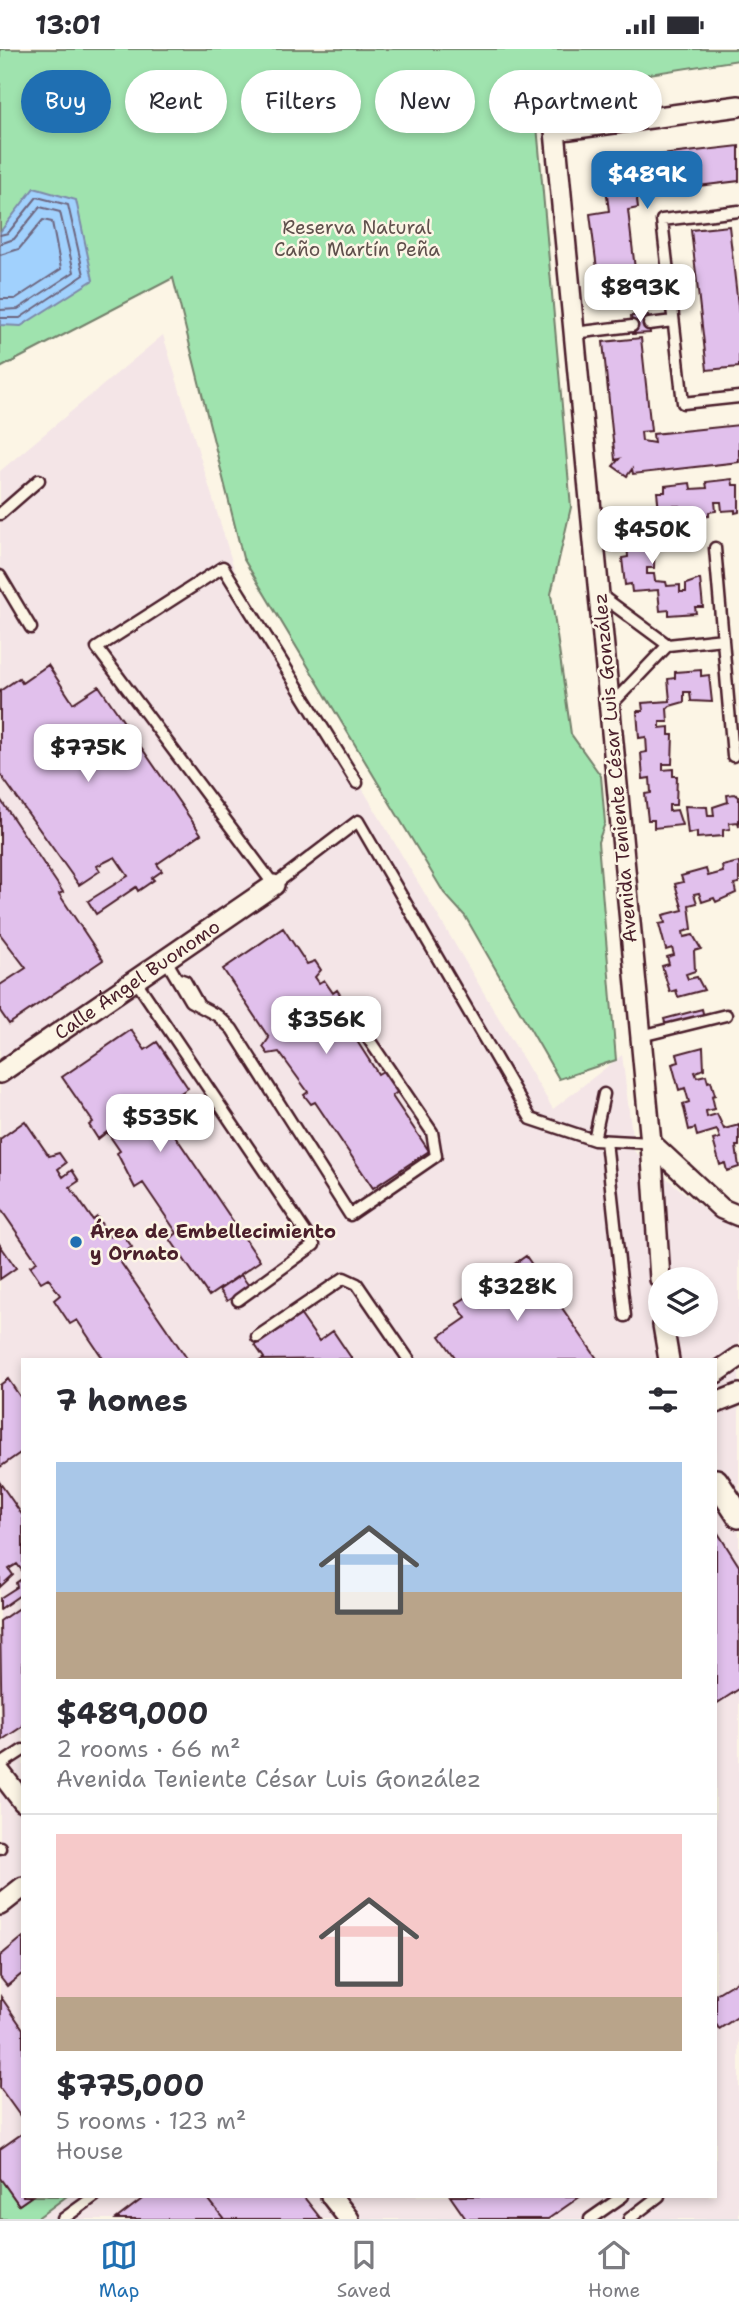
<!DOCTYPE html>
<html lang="en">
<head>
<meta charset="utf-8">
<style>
	body { margin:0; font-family:"Shantell Sans",sans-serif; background:#f7f7f7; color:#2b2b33; height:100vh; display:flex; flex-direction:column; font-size:26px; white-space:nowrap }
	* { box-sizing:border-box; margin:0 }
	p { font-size:23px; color:#7c7c81 }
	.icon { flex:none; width:38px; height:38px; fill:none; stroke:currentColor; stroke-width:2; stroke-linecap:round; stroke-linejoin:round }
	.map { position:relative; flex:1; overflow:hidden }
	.panel { position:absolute; left:21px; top:1309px; width:696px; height:840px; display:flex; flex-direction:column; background:#fff; border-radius:0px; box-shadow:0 4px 10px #0003 }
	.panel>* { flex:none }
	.guide { position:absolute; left:21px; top:21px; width:698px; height:63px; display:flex; gap:14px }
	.controls { position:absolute; left:648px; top:1218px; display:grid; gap:14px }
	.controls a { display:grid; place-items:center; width:70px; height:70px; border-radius:50%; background:#fff; box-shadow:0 4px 10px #0003; font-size:35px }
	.price { position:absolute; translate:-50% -60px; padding:0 16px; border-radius:14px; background:#fff; color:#222; font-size:23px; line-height:46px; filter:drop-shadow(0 2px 4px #0008) }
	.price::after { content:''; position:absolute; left:50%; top:42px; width:21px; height:16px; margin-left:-10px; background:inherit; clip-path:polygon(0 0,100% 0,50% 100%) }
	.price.on { background:#1f6fb2; color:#fff }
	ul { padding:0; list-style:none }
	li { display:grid; align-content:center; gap:14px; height:371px; padding:0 35px }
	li+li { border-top:2px solid #e1e1e2 }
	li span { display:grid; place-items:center; height:217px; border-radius:0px; color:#555 }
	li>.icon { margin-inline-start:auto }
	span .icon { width:126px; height:126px; fill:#fffc; stroke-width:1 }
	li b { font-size:30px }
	h2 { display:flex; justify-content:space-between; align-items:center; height:84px; padding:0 35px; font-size:30px }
	.pill { padding:0 24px; border-radius:32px; background:#fff; box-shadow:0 4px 10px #0003; font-size:24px; line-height:63px }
	.pill.on { background:#1f6fb2; color:#fff }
	.status { display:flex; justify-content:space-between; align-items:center; height:49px; padding:0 35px; background:#fff; direction:ltr }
	.status svg { height:19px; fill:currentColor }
	.dock { display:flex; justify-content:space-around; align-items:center; height:98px; border-top:2px solid #e1e1e2; background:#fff; font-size:19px; color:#7c7c81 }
	.dock a { display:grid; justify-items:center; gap:4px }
	.dock .on { color:#1f6fb2 }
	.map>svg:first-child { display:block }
</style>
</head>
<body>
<div class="status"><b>13:01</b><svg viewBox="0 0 49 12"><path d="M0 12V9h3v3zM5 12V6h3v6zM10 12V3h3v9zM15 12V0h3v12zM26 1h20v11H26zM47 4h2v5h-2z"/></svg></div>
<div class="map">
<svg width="739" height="2170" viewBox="0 0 739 2170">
	<rect width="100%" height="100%" fill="#fcf5e5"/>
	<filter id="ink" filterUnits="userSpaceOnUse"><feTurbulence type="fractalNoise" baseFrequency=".0143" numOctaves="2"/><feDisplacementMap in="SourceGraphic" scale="14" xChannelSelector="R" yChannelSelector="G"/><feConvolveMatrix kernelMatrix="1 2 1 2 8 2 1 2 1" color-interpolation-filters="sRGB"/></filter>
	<g filter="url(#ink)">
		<path fill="#f4e5e7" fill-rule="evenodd" d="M163,286l74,243 316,531 69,-54 12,96 77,64 28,12v992h-739v-1748zM660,1230h45v46h-45zM23,1311h693v836h-693z"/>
		<path fill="#9fe3ae" stroke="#74816c" stroke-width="2" d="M0,0h739v11l-205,32 37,415 -20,87 20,140 30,42 4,47 -7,19 18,218 -57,19 -94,-163 -21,-23 -201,-335 -70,-280 -173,90z
			M0,2129l19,27 13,-9h35l-31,23h-36z"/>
		<path fill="#a1d1fd" stroke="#7e8aa9" stroke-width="2" d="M34,139l42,12 17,80 -72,46 -21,-1v-93z"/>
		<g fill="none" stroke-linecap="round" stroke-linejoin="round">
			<path stroke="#6d667f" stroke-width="2" d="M0,186l8,-2 29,-36 31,8 16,70 -64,43h-20
				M0,195l14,-5 26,-32 20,5 14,60 -56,37 -18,1
				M0,206l19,-6 24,-29 9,2 9,47 -46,30h-15"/>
		</g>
		<path fill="#e1c0ec" stroke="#4a1f2b" stroke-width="2" d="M739,97v35l-91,11 1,3 -9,1 -3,4 1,8 -10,2 11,93 -37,5 -12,-94 19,-3 -3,-23 5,-1 -7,-5 11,-14 6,6v-5l24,-3 -1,-9z
			M729,177l10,88v53l-32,3 -16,-140z
			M648,266l2,18 -17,1 -2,-18z
			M641,289l10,93 -10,1 1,9 12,2 -1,-9 86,-9v37l-106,12 -1,-5 -5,7 -14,-10 6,-7 -4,1 -12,-118z
			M732,430l1,6h6v27l-4,1v-3l-13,1 -1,-9h-6l1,9 -7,1v4l-15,2 -1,-5 -12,1 -1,-8h-6l1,10 -15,4 -3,-28h8v-6l25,-3 1,6 16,-1 -1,-6z
			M652,457l-1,21 -10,1v6l9,-1v7h5l-1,28h-7v6h7l1,7 11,1 1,4 13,-1v7h6v-8l14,-5 3,28h-8l1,6 -27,2v-5l-9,1 -2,-21 -26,2 -1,-8 -6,1 -3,-27 6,-1 -1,-15 -6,1 -2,-27h5v-7z
			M48,616l25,38 26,-17 102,148 -44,30 5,7 -10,7 2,2 -16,11 -2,-4 -40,27 -8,-13 40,-25 -13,-19 -18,9 3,5 -21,14 -79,-111v-83l19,-13 3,5z
			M701,621v6l8,-1 3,27 -21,-1 -1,-9h-6v10l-14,4 -3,3 1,13h-8v6l9,-1v8h4l-1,29h-9v6l10,-1v7h4l-1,29h-7v6l8,-1 5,15 -28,3v-8h-6l-3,-26 6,-1 -1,-15 -7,1 -2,-26 6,-1 -1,-15 -7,1 -2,-27h6l-1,-8 28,-2 -2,-22 7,-1v-6z
			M735,745l4,3v30l-1,-5 -9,1 1,6 -7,1v6l-26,2v-6l-9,2 -3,-28 22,1 1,9h6l-1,-9 15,-5 -1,-7z
			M0,750l63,93 -4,2 44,66 -94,64 -9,-13v-26l26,-17 -26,-34z
			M739,813v21l-5,1 2,9 -20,9 -2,-4 -12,4 -3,-9 -5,1 3,9 -8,2 3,24 -9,3 1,5 9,-2 8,14 -7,2 1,20 -9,3 2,5 9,-2 7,13 -26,7 -2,-7 -6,2 -8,-26 7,-2 -2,-7 7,-2 -2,-7 -6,2 -7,-26 6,-1 -2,-8 20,-5 -8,-26 8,-2 -2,-6 25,-7 2,7 15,-4 -1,-6z
			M283,879l24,36 8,-3 6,9 -6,7 4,6 5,-3 9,13 4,-3 4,6 -9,6 46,72 7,-4 14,21 -7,5 37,55 -56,37 -58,-86 -4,2 -7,-9 4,-3 -29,-40 -11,2 -5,-7 6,-9 -46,-69z
			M702,960l2,8 -38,9 -2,-7z
			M131,981l14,20 12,-8 31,46 -31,21 103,152 -51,35 -39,-57 7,-6 -34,-50 -8,5 -18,-35 3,-2 -13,-19 -9,7 -9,-14 4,-3 -31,-45z
			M703,998l1,22 -9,3 2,5 9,-2 2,7 3,-1 4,14 -3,1 3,13 -9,2 1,6 10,-3 7,15 15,-4v21h-3l3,21 -12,4 -2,-8 -5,2 -7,-25 7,-2 -3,-8 -20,6 -2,-8 -6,2 -6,-26 6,-2 -4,-14 -6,2 -7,-26 7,-2 -2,-8z
			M25,1072l24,35 10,-3 7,10 -8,6 5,8 9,-7 7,11 -9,6 23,33 4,-3 13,20 10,-7 12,17 -15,10 71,103h-84l-27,-40 -7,4 -16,-24 6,-5 -12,-17 -7,4 -11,-16 7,-4 -37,-54v-69z
			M0,1196l16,23 -16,11z
			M526,1207l72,104h-141l-17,-24 26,-18 -10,-14 17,-11 9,14 18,-12 -10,-14z
			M241,1226l8,11 -22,15 -8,-11z
			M300,1265l19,27 14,-10 19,28 -91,1 3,-2 -9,-13z
			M8,1330l15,22v50l-23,16v-82z
			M0,1434l23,33v56l-6,-8 -8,5 4,6 -13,12z
			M716,1481l23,36v123l-23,15z
			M23,1529v15l-23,16v-11l17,-11 -1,-4z
			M23,1556v121l-21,14 -2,-119z
			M23,1888v36l-16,13 -7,-9v-21z
			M739,1931v36l-20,13 -3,-5v-30z
			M1,1948l22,32v91l-23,-32z
			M23,2084v63h9l-13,9 -19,-27v-29z
			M146,2147h60l18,23h-108z
			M206,2147h97l18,23h-97z
			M450,2147h131l-33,23h-82z"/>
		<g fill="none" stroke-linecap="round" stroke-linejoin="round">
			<defs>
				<path id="service" d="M739,162l-77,9 21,183 56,-6
					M649,275l24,-3
					M574,284l58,-7
					M0,465l39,-34
					M715,499l18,208
					M0,527l31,52
					M599,545l69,51
					M609,658l59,-62 55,-6
					M357,734l-134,-216 -126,81 177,237 84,-64 173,298 63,21 57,3
					M166,911l24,41 28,15 14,13 118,186 86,-59 -4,-24 -86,-126
					M179,930l6,2 13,23
					M136,932l178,264 -76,55
					M641,987l85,-21
					M594,1091l10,-46
					M606,1092l19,175
					M257,1288l87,-59 13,6 52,76
					M0,1716l23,-15
					M0,1798v1
					M63,2170l32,-23
					M590,2170l33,-23
					M629,2170l30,-23"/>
				<g id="minor">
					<path id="s1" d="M0,1024l274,-188"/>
					<path d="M651,1094l71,66 17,7"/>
					<path d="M660,1230l-9,-136 -96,-1012 184,-25"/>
					<path d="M663,1276l6,35"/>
					<path d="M716,1324l23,-16"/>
					<path d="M716,1354l23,-9"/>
					<path d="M0,1723l23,30"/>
					<path d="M0,1856l23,-18"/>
					<path d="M331,2147l18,23"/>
				</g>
				<path id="tertiary" d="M716,1432l23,35"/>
			</defs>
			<use href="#service" stroke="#4a1f2b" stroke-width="15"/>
			<use href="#minor" stroke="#4a1f2b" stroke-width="24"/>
			<use href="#tertiary" stroke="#4a1f2b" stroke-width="28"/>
			<use href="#service" stroke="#fcf5e5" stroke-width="10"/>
			<use href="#minor" stroke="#fcf5e5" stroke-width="19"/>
			<use href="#tertiary" stroke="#fcf5e5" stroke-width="23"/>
		</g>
	</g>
	<circle fill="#1f6fb2" stroke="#fcf5e5" stroke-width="2.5" cx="76" cy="1193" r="7"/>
	<g text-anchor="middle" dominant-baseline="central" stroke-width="5" stroke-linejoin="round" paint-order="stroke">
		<g font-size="19" fill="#5f504c" stroke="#fcf5e5">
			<text x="357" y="178">Reserva Natural<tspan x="357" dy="22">Caño Martín Peña</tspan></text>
		</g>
		<g font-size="19" fill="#4a1f2b" stroke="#fcf5e5">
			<text transform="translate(615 719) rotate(-95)">Avenida Teniente César Luis González</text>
			<text stroke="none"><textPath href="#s1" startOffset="166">Calle Ángel Buonomo</textPath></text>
		</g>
		<g font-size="19" font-weight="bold" fill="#4a1f2b" stroke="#fcf5e5" text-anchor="start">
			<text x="90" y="1182">Área de Embellecimiento<tspan x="90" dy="22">y Ornato</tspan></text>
		</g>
	</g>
</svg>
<div class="controls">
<a><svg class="icon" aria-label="layers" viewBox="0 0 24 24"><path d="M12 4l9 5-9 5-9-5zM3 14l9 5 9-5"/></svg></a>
</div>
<b class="price on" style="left:647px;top:162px">$489K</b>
<b class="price" style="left:640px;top:275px">$893K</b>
<b class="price" style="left:652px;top:517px">$450K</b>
<b class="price" style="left:88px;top:735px">$775K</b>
<b class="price" style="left:326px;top:1007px">$356K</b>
<b class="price" style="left:160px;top:1105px">$535K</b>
<b class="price" style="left:517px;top:1274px">$328K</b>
<div class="guide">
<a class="pill on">Buy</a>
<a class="pill">Rent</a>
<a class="pill">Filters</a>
<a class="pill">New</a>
<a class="pill">Apartment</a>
</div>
<section class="panel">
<h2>7 homes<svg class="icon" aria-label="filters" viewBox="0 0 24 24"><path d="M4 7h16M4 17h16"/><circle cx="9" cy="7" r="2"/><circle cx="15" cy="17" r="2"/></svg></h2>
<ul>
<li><span style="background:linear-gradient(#a9c7e8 60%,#b9a48a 0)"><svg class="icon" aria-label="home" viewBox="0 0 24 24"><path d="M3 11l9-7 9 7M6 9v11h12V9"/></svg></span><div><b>$489,000</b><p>2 rooms · 66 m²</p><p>Avenida Teniente César Luis González</p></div></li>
<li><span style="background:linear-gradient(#f6c9c9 75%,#b9a48a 0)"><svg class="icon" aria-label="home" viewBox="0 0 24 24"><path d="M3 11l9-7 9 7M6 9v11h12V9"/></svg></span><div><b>$775,000</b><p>5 rooms · 123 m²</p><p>House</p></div></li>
</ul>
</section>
</div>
<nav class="dock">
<a class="on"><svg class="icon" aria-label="map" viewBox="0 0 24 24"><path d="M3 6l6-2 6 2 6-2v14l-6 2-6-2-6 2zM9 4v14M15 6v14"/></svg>Map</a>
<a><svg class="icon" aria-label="saved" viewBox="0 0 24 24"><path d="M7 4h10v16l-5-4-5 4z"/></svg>Saved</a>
<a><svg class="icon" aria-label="home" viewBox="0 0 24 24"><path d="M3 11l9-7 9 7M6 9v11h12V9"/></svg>Home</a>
</nav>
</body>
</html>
